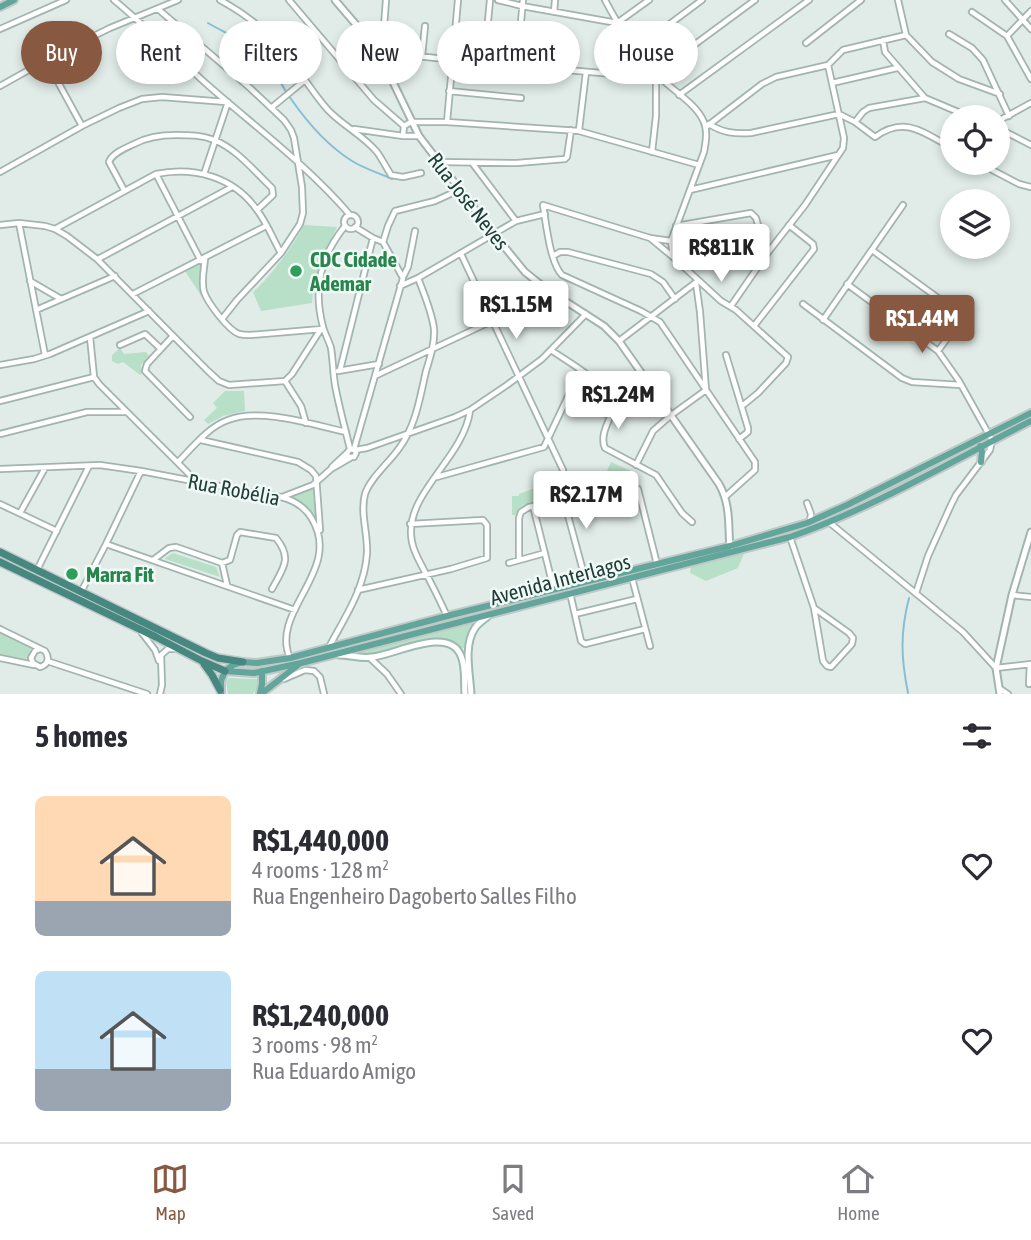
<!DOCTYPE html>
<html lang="en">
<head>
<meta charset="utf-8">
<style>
	body { margin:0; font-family:"Asap Condensed",sans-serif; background:#f2f2f3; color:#2b2b33; height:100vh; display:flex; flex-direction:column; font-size:26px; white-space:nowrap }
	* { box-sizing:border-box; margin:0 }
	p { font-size:23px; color:#7c7c81 }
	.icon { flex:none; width:38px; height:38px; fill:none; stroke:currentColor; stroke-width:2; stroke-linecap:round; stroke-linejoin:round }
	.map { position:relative; height:694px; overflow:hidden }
	.drawer { display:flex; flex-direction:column; background:#fff; flex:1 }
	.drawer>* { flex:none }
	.top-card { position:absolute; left:21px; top:21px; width:990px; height:63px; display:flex; gap:14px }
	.buttons { position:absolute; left:940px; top:105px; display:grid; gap:14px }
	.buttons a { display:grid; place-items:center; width:70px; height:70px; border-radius:50%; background:#fff; box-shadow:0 4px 10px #0003; font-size:35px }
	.price { position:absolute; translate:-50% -60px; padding:0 16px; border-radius:7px; background:#fff; color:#222; font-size:23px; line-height:46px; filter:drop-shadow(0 2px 4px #0008) }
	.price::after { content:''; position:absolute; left:50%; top:42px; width:21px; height:16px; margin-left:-10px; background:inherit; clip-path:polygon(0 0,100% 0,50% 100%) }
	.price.active { background:#885840; color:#fff }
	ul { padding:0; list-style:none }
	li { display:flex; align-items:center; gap:21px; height:175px; padding:0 35px }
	li span { display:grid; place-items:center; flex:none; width:196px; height:140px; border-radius:10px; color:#555 }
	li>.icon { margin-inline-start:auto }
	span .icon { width:84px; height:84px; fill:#fffc; stroke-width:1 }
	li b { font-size:30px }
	h2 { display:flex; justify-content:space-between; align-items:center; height:84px; padding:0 35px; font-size:30px }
	.tag { padding:0 24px; border-radius:32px; background:#fff; box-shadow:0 4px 10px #0003; font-size:24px; line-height:63px }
	.tag.active { background:#885840; color:#fff }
	.dock { display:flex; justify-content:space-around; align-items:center; height:98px; border-top:2px solid #e1e1e2; background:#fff; font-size:19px; color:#7c7c81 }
	.dock a { display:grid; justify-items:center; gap:4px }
	.dock .active { color:#885840 }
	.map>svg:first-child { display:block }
</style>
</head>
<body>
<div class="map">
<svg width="1031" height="694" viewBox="0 0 1031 694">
	<rect width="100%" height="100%" fill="#e1ece8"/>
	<path fill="#b8dfc7" d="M304,225l33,2 -23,57 -2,19 -51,8 -8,-19c18,-16 40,-46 51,-67z
		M201,263l-2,20 3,14 -17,-26z
		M120,348l4,6 22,-2 3,4 -8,9 1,8 -2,2 -17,-13 -5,2 -6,-3v-6z
		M599,388l5,3 8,15 -5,14 -18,-12z
		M225,391h19l1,20 -22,5 -15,8 -4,-4 13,-12 -4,-5z
		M611,462l24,11 -6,13 -24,-11z
		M560,476l5,18 -42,11 -5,4 -2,6h-4v-19h7v-2l29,-11z
		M315,485l2,36 -9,-14 -16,-11z
		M745,551l-7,17 -32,13 -16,-8 1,-8z
		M173,553l43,14 4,10 -55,-18v-1z
		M475,623l-8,24 -8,2c-20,-23 -63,5 -88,7 -9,1 -19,-2 -28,-2z
		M0,631l31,15 -1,8 -4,5 -26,-5z
		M229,678l29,1v7l-5,8h-25l-2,-13z"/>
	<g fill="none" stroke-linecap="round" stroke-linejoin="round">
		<path stroke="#85bfd5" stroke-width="2" d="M208,23c19,11 41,20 56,35 12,12 17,28 27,41 16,23 37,47 61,62 13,8 27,12 40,18
			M908,693c-7,-35 -8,-60 1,-95"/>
		<defs>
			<path id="minor" d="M114,0c34,28 64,59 96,87 48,42 99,80 140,128
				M220,0c24,13 45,29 63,50 16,19 28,41 45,60 15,16 35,25 49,42 5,7 9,15 14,23l12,2 18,-4
				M289,0l85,100 30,26 -1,10h16
				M498,0l24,6 95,17 32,-23
				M605,0c14,27 31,53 52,75 14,14 38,28 46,45 5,10 3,21 1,32l-33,89 2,16
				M898,0l8,35 26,27 27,17 41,15
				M1005,0l26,29
				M158,9l92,79 34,32 7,10 3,8 8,49 1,26 -3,11 -19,29 -44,47 -15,19
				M554,12l1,-12
				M972,12l35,24 24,43
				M0,29l66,-29
				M949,34l23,14 11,12 26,56
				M1007,36l24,-25
				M883,40l2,12 40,46 45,19
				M806,43l55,-43
				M377,49l4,-4 2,-5 3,-40
				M636,49l66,-49
				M378,52l106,11 176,15
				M422,56l3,-30
				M46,60l36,66
				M484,63l6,-63
				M517,65l6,-65
				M828,65l15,-15 63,-15
				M656,73l99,-73
				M832,83l65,-15
				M0,86l59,-33 51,-25 68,-28
				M449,91l72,7
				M679,95l130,-95
				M271,108l34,-28
				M998,121l33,-18
				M447,122l11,-122
				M855,122l8,-10 6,-4 56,-10
				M709,124c14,9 26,10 42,9l88,-19 16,8 20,15c30,-22 49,-4 77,11
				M404,126l7,-4h36l132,9 120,34
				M706,127l56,-43 14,-7 52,-12 16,73 -1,10 -38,57 -39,50 -35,51
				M998,128l33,17
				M354,129l49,7
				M579,130l7,-58
				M652,152l4,-36v-38
				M439,162l78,1 48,-4 2,-2 4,-27
				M979,163l40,21 12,3
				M473,164l43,57
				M0,172l82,-46 37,-18 23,-9 20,-2 64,5
				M156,174l45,87
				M204,174l24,-72
				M124,190l-15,-28c3,-9 17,-14 25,-18 13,-7 29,-9 42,-9 13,0 26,0 38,5 23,9 41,32 58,48l1,7 -16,15
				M690,190l148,-35
				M344 222a7 7 0 1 1 14 0a7 7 0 1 1-14 0Z
				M19,223l26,132
				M0,225l19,-2 26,3 10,3 12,7 30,23 111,112 11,10 10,4 56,-4 7,-7 29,-45
				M345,226c-25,31 -32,63 -22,101 2,7 6,14 8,21 2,12 2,25 4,37 4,22 10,43 15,64
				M676,226l75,-13 5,5 10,36
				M55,229l101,-55c38,-8 78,3 101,36 10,13 16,29 24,43
				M650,238l23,19 48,44 15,9 52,47 -2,6 -28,30 -16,13
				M671,241l-21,-3 -107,-33c3,18 7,58 19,70l79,36 19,11 95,140v8l-29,26
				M383,242l5,-16 7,-15 40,-10 24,-11
				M872,250l88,64v7l-22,30
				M461,254l102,216
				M553,256l7,-4h8l83,22 12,8 12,17
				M98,259l134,-72
				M205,259c-1,10 -4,22 -1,33 4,11 24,38 35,42 4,1 8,1 11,1l72,-6
				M403,277l5,-10 7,-36
				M30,281l31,18
				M847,284l91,67 21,30 33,59 -2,10 -34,45 -5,10 -23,51 -12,37
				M400,286l18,-8 98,-57 29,-7
				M133,294l133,-68
				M803,304l99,74 10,4 49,3
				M36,310l79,-34
				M823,320l80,-115
				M754,326l60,-77 -1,-5 -24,-19
				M173,336l-26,28 -2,7 45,46
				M90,337l4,40 5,7 96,96
				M619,341l76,-58
				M120,345l25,-11 16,15
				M551,350c23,16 52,30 63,57 -4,13 -15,28 -9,41l51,27 26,38 10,9
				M726,355l22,73v4l-9,7
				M0,365l34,-6 16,-5 99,-43
				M340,370l33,-132
				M338,371l41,-7
				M377,375l115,-54
				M285,381l16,25 5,17
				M0,401l94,-24
				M0,434l87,-22h39
				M201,440l97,22 13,8 5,6 4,54
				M354,449l49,-171 -20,-36 -10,-4 -18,-11
				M355,450l1,3 -2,4h-6l-1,-4 3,-4 5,1 12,-2 88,-31 15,-7 37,-25 35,-26 44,-45
				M178,462c15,-15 30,-35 50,-42 31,-13 86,5 118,12
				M636,465l17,-34 17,-15 36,-26 -6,-78 -4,-29
				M332,467l15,-14
				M0,469l100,-4 41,6 114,22c22,2 45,5 57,26 31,52 -43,92 -22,139
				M437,477l107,-30 36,-76
				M638,489l19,75
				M282,497l31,-12 18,-16 19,-11
				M807,503l4,11 -1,7
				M0,504l57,27
				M533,506l21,84
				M20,513l25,-45
				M830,523l133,109 33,36 35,-4
				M790,537l24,71 9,53 4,5 4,1 21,-23 1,-6 -4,-5 -35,-25
				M106,544l189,66
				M153,560l16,-12 7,-1 46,16 5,22
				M519,560v-42l2,-6 8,-5 33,-7 4,8 20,74
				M222,563l8,-3 7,-25 3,-3 36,6c17,21 7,30 -4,51
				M509,563l36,-10
				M37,570l52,-104
				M632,578l18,68
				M358,590l93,-21 36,-11v-33l-4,-5 -73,4
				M81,592l25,-48 35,-73
				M570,593l11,48 4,3 60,-15
				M1012,595l19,2
				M575,614l62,-15
				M447,616c-7,-15 -14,-30 -22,-44 -5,-10 -11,-19 -13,-30 -10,-47 51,-82 58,-131
				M0,629l45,22c5,7 3,14 -5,16l-7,-4 -2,-5 4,-7 5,-2
				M142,633l13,17 4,11
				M329,647c16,-30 36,-59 38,-94 1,-19 -7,-40 -2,-59 5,-16 25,-32 35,-47 16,-22 20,-50 26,-76 4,-13 9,-28 8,-42 -2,-17 -10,-35 -16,-51
				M0,658l34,7
				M370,658l17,16 14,20
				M47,661l100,33
				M284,679l21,-9 9,1 6,6 4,17
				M1029,684l1,-20
				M999,688l9,6
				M160,694l2,-9 -1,-30 7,-6h7"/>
			<path id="tertiary" d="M335,0l42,49 42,87 74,97 32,39 20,16 59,38 15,15 100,143c12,21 9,42 11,65
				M1000,694l-4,-26 16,-73 19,-63"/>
			<path id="secondary" d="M339,655c11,0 23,4 33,2 23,-2 77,-32 89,-1 5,11 3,26 4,38
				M471,694c-1,-20 -8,-48 4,-66 3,-5 9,-8 13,-12"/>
			<path id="primary" d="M0,7l14,-7
				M980,446l2,6 -1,10
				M225,671l29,2 47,-10 489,-126c85,-30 162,-76 241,-116
				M260,693l2,-9v-13
				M221,694v-13l4,-10 8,-6 10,-3 14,1 33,-5 157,-42 283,-70 77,-23 40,-18 184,-92
				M261,694l37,-29"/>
			<path id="trunk" d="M0,552l206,101 12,5 25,4
				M0,562l156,75 46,24 23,10
				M204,664l8,11 8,15"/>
		</defs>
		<use href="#minor" stroke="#a3b4b0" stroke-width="8"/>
		<use href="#tertiary" stroke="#a3b4b0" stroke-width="9"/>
		<use href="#secondary" stroke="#9eb9b2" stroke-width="9"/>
		<use href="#primary" stroke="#c1c9c8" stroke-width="10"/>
		<use href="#trunk" stroke="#c1c9c8" stroke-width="10"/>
		<use href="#minor" stroke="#fff" stroke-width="4.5"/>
		<use href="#tertiary" stroke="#fff" stroke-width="5"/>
		<use href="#secondary" stroke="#fff" stroke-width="5"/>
		<use href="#primary" stroke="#62a59b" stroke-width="6"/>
		<use href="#trunk" stroke="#468880" stroke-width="7"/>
	</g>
	<g fill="#2e9e5b" stroke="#f1f9f6" stroke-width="2.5">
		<circle cx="296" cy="271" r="7"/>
		<circle cx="72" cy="574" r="7"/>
	</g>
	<g text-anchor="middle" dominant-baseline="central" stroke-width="5" stroke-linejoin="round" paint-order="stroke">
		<g font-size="21" fill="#203e39" stroke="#f1f9f6">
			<text transform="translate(469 201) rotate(52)">Rua José Neves</text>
			<text transform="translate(234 489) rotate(11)">Rua Robélia</text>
			<text transform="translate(560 579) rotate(-15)">Avenida Interlagos</text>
		</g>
		<g font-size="21" font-weight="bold" fill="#27864d" stroke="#f1f9f6" text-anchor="start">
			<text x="310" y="259">CDC Cidade<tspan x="310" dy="24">Ademar</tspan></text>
			<text x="86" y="574">Marra Fit</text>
		</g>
	</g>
</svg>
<div class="buttons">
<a><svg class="icon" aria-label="locate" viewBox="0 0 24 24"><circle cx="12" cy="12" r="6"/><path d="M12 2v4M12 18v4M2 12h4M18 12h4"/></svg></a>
<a><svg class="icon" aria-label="layers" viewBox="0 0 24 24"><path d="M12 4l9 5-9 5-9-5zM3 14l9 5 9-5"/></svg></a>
</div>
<b class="price" style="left:721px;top:284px">R$811K</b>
<b class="price" style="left:516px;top:341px">R$1.15M</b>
<b class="price active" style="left:922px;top:355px">R$1.44M</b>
<b class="price" style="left:618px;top:431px">R$1.24M</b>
<b class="price" style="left:586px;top:531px">R$2.17M</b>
<div class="top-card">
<a class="tag active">Buy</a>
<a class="tag">Rent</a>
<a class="tag">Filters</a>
<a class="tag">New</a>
<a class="tag">Apartment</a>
<a class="tag">House</a>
</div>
</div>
<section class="drawer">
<h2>5 homes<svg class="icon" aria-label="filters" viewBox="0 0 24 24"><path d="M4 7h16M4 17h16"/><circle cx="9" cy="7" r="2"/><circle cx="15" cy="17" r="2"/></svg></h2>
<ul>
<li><span style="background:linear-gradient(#ffd9b3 75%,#9aa5b1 0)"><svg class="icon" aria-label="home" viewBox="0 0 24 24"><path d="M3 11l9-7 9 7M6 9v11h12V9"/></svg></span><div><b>R$1,440,000</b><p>4 rooms · 128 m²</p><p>Rua Engenheiro Dagoberto Salles Filho</p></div><svg class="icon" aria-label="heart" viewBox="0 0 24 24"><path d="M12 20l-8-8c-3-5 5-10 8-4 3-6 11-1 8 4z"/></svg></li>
<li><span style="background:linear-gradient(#bfe0f5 70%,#9aa5b1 0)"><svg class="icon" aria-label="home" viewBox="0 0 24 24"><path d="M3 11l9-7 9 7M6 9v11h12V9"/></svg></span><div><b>R$1,240,000</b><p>3 rooms · 98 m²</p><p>Rua Eduardo Amigo</p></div><svg class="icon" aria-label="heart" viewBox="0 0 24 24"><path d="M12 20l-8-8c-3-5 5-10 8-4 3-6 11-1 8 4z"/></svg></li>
</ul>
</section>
<nav class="dock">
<a class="active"><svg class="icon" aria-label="map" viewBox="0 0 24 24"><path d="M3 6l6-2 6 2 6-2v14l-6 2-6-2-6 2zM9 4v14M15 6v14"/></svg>Map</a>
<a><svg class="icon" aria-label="saved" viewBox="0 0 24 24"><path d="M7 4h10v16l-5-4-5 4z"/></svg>Saved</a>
<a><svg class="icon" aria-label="home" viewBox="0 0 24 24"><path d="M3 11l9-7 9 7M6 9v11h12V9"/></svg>Home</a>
</nav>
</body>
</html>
